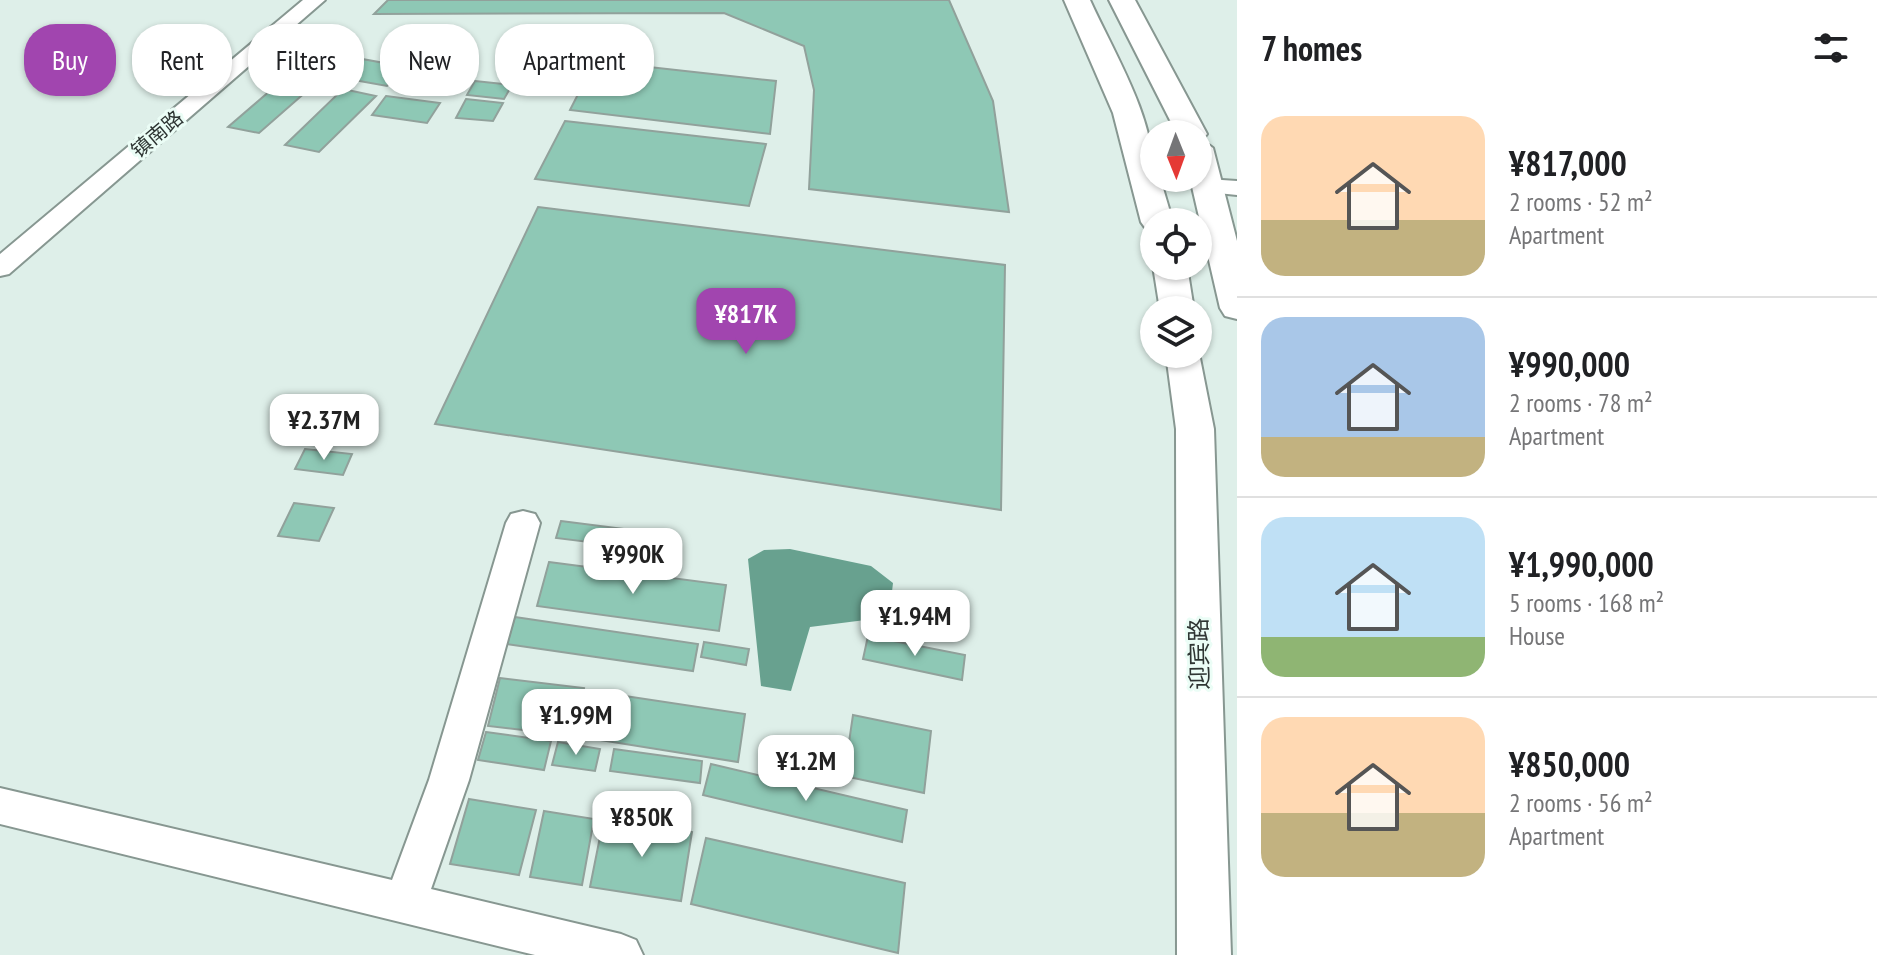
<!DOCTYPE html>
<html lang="en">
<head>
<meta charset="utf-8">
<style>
	body { margin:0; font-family:"PT Sans Narrow","Noto Sans SC",sans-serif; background:#f2f2f2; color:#202124; height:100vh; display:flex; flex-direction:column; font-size:30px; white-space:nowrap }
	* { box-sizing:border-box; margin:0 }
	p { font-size:26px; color:#757577 }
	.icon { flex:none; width:44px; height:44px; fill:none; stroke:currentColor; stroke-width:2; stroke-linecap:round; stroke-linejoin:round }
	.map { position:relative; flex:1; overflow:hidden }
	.details { display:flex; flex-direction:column; background:#fff; width:640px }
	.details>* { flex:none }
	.guide { position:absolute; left:24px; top:24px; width:760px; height:72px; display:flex; gap:16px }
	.needle { width:52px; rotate:179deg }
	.buttons { position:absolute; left:1140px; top:120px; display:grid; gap:16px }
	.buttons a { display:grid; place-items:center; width:72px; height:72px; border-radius:50%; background:#fff; box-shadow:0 2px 6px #0004; font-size:40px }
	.price { position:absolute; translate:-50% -68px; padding:0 18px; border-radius:16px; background:#fff; color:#222; font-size:26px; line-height:52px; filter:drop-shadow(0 2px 4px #0008) }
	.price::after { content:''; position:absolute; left:50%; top:48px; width:24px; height:18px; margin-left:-12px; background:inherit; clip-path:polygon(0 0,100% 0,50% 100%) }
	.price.active { background:#a145af; color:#fff }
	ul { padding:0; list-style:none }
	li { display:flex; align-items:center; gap:24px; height:200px; padding:0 24px }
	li+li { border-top:2px solid #e0e0e0 }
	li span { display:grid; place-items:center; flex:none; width:224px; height:160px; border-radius:24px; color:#555 }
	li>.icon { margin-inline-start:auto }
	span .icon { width:96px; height:96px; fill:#fffc; stroke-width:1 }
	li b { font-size:34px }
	h2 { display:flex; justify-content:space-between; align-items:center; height:96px; padding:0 24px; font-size:34px }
	.tag { padding:0 28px; border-radius:32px; background:#fff; box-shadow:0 2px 6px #0004; font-size:28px; line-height:72px }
	.tag.active { background:#a145af; color:#fff }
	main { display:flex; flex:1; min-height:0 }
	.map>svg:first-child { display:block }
</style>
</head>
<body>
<main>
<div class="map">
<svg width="1237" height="955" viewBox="0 0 1237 955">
	<rect width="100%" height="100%" fill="#deefe9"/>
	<path fill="#68a18f" d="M790,549l81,17 22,17 -4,34 -79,10 -19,64 -30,-5 -13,-127 16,-9z"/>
	<path fill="#8ec8b5" stroke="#91a19b" stroke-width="2" d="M388,0h561l44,101 16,111 -200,-23 5,-99 -10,-44 -80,-33 -350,1z
		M313,50l93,17 -19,19 -94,-17z
		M595,61l181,20 -6,53 -200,-24z
		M431,70l35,5 -10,13 -35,-4z
		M286,77l30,6 -57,50 -31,-6z
		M475,81l37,4 -8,14 -37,-4z
		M343,89l33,7 -57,56 -34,-7z
		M386,96l54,7 -13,20 -55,-8z
		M466,99l37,4 -10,18 -37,-3z
		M565,121l201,23 -17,62 -214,-27z
		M538,207l467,58 -4,245 -566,-86z
		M305,449l47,5 -9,21 -48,-6z
		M294,503l40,5 -15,33 -41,-5z
		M561,521l95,12 -3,17 -97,-12z
		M549,562l177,23 -7,46 -182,-25z
		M515,617l183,27 -5,27 -186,-27z
		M868,636l97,19 -3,25 -99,-21z
		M704,642l45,7 -3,16 -45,-8z
		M500,678l84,10 -10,48 -86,-10z
		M592,691l153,23 -7,48 -157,-25z
		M853,715l78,16 -7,62 -80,-17z
		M486,732l65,9 -7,29 -66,-10z
		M558,742l42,7 -5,22 -43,-6z
		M614,749l88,12 -2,22 -90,-12z
		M711,764l196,46 -5,32 -199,-47z
		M469,799l67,11 -17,65 -69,-11z
		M544,811l50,8 -12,66 -52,-8z
		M604,817l88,15 -11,69 -91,-14z
		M706,838l199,45 -7,70 -207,-49z"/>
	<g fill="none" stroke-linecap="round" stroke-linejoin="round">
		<defs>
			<path id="minor" d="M303,0h22l-316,274 -9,2v-22z
				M1207,179l30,2v14l-39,-4 -3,-5z
				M523,511l12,3 5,9 -71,257 -38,109 190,45 15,6 7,15h-108l-535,-131v-36l392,92 37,-100 77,-257 5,-9z"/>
			<path id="major" d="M1064,0h26c25,55 64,116 64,178h6l13,44h-19v9l-8,-2 -5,-7 -28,-109z
				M1109,0h26l72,134 -5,6 11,8 24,93v78l-12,-3 -5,-8 -30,-130h8v-44h-21z
				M1153,266h34l7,44h-34z
				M1198,348l16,81 17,526h-54l-1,-526 -10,-75h32z"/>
		</defs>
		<use href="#minor" stroke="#879791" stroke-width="4"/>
		<use href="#major" stroke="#879791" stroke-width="4"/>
		<use href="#minor" fill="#fff" fill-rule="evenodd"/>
		<use href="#major" fill="#fff" fill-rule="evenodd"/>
	</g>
	<g text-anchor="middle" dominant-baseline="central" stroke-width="6" stroke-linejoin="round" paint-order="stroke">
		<g font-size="20" fill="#2e3533" stroke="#ebfdf6">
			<text transform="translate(157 134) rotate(-40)">镇南路</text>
		</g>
		<g font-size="24" fill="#2e3533" stroke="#ebfdf6">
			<text transform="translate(1199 654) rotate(-91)">迎宾路</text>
		</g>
	</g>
</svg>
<div class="buttons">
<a><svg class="needle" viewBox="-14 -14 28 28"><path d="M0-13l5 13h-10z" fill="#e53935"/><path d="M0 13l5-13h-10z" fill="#757577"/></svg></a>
<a><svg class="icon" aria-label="locate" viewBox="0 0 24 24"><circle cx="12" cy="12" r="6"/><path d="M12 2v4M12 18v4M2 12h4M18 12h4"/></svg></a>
<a><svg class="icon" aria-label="layers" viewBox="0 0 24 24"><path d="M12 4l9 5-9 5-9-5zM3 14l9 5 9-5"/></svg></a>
</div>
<b class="price active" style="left:746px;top:356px">¥817K</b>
<b class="price" style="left:324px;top:462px">¥2.37M</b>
<b class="price" style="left:633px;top:596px">¥990K</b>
<b class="price" style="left:915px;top:658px">¥1.94M</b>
<b class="price" style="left:576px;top:757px">¥1.99M</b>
<b class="price" style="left:806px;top:803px">¥1.2M</b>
<b class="price" style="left:642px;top:859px">¥850K</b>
<div class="guide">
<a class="tag active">Buy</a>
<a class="tag">Rent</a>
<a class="tag">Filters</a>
<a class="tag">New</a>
<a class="tag">Apartment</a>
</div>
</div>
<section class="details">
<h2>7 homes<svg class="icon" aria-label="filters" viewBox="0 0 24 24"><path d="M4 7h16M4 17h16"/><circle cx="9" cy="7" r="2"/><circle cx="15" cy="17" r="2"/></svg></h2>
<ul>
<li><span style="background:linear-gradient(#ffd9b3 65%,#c2b280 0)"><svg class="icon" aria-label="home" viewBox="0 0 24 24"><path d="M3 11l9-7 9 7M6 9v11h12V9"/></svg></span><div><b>¥817,000</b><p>2 rooms · 52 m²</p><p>Apartment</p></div></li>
<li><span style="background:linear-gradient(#a9c7e8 75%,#c2b280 0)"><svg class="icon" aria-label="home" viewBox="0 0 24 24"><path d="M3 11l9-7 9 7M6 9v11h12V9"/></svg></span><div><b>¥990,000</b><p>2 rooms · 78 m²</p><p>Apartment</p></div></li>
<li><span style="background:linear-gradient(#bfe0f5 75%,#8fb573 0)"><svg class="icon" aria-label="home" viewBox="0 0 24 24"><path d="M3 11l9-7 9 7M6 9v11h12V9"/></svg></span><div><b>¥1,990,000</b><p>5 rooms · 168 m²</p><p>House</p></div></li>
<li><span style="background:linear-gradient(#ffd9b3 60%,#c2b280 0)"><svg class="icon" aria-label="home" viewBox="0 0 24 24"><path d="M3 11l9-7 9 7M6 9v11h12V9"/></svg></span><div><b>¥850,000</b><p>2 rooms · 56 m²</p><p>Apartment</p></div></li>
</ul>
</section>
</main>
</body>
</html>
